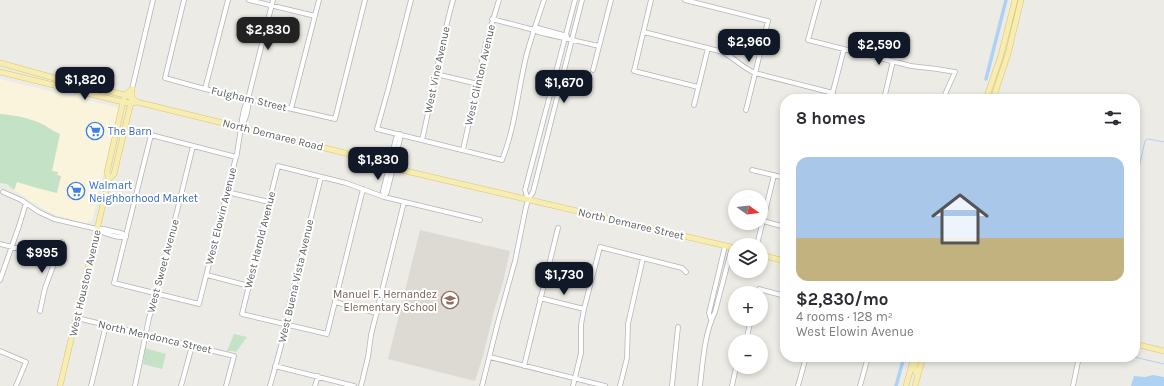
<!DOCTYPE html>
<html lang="en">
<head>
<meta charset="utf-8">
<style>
	body { margin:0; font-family:Karla,sans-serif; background:#f2f2f3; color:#2b2b33; height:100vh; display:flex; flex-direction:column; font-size:15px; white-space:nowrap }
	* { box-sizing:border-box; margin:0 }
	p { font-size:13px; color:#7c7c81 }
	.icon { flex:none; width:22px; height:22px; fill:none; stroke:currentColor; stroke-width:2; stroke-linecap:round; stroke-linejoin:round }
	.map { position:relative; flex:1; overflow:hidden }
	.drawer { position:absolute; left:780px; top:94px; width:360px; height:268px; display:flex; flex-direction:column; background:#fff; border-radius:16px; box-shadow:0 2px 6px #0003 }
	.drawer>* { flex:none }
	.needle { width:26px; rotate:104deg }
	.buttons { position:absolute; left:728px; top:190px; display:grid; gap:8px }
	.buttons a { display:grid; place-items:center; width:40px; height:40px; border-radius:50%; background:#fff; box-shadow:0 2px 6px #0003; font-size:20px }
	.price { position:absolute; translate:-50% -34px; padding:0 9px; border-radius:8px; background:#111827; color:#fff; font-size:13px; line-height:26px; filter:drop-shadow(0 1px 2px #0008) }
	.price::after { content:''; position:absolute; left:50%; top:24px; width:12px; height:9px; margin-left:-6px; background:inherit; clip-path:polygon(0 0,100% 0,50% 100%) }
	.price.selected { background:#222; color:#fff }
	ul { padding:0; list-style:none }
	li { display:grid; align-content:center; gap:8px; height:212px; padding:0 16px }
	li+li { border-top:1px solid #e1e1e2 }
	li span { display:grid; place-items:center; height:124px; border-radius:12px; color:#555 }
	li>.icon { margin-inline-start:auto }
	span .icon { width:72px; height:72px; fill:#fffc; stroke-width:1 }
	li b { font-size:17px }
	h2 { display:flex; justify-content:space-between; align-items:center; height:48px; padding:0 16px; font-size:17px }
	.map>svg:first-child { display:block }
</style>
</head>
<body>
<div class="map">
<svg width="1164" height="386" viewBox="0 0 1164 386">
	<rect width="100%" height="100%" fill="#edebe5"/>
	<path fill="#faf4dd" d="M0,79l120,29 -28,112 -6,3 -28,-7 -13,-6 -31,-20 3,-8 20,6 20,5 1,-21 -7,-1 9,-37 -16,-9 -12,-4 -22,-6 -10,-1z"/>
	<path fill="#dddad3" d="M420,230l90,21 -7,31 -9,29 -11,45 -8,25 -87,-22z"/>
	<path fill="#c4e2c5" d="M0,114c14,1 31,4 44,11 5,3 10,7 16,9l-8,37 6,1 -1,3 4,1 -4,17 -20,-5 -20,-6 -3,8 -7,-6 -7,-1z
		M234,334l13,3 -11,15 -3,-1h-6z
		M145,348l21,6 -4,15 -19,-5z"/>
	<path fill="#add2f4" d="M1153,375l11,2v9h-33l3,-10 11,1z"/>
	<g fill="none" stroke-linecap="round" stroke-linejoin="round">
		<path stroke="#add2f4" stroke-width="1" d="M1135,185l10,-44 3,-2 16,3
			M1134,357l30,7"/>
		<path stroke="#add2f4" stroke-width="3.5" d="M986,79l20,-79
			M896,386l8,-29"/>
		<defs>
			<path id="minor" d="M184,0l-19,78 40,11 130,30 30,-119
				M249,0l66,16
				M411,0l-23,90 -11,39 125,31c14,-35 16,-72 25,-107 5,-18 11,-35 17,-53
				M651,0l-17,71 64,16
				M685,0l83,21 -22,89
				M819,0l-11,40 103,26 26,3 18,3 -12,27
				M492,19l42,11 4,2c20,5 40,9 61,14
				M534,30l4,-2 29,8
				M644,32l79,20c11,6 20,16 32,21l78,20
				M593,70l18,-70
				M436,74l42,10
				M132,89l21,-89
				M205,89l23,-89
				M831,99l13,-50
				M884,99l9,-38
				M694,105l14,-57
				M291,109l28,-109
				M241,127c5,-8 8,-18 7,-28
				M422,140c11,-47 18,-94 31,-140
				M463,150l23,-107 13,-43
				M236,157l-85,-22 -37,148 85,21 37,-147 1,-3c1,-9 3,-18 4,-27 1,-10 2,-19 7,-28l25,-99
				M752,170l33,8
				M363,189l-36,145 -85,-20 36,-148 68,17 38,14 96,23
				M3,192l18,8 18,12 15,7 43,10h7l17,4 5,3
				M227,192l42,10
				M384,197l-1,-6 13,-53 4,-4
				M384,197l3,-5 6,-24 7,-29v-5
				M528,200l-3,-10 50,-190
				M763,221l22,6
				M98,230c8,4 18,8 28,7
				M0,244l56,14
				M757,245l17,-70
				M207,275l42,11
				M0,280l19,-54 7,-23
				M758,293l1,-4 26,7
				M540,298l44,11
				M335,302l42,11
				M40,311l5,-23 17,-46
				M77,318l157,38 -8,30
				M711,320l-2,-7 16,-67
				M746,341l5,-22
				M0,351l26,11 -10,24
				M490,357l115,29
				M275,366l79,20
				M524,366l34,-138
				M91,386l15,-61
				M135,386l14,-68 8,-25 36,-147
				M181,386l11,-40
				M270,386l11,-40 5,-27 35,-142
				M315,386l3,-10
				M361,386l7,-29 3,-22 33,-133
				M482,386l16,-64 17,-61 11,-54 2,-7 5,-8 49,-192
				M573,386l8,-33v-28l3,-16 16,-62 82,21 4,4
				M620,386l7,-28 1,-34 15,-66
				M672,386l6,-59
				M700,386c3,-25 4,-51 15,-74l17,-65
				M732,386l4,-19
				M798,386l8,-29
				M860,386l8,-29
				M1073,386l6,-29"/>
			<path id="major" d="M0,63l58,16 67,16 7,3 5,4 208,51 48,15 342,80
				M0,72l123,30 8,1 6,-1
				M986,99l15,-44 14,-55
				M993,99l15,-45 13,-54
				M109,179l5,-5 18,-76v-9
				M761,255l24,6
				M1135,344l29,7
				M917,357c-1,6 -5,13 1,18
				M60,386c17,-69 32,-138 49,-207l-2,-7 16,-70 2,-7 7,-6
				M906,386l8,-29
				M915,386l8,-29"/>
		</defs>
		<use href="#minor" stroke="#b2b4b8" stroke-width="5.5"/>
		<use href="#major" stroke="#e0c46a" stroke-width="6"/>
		<use href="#minor" stroke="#fff" stroke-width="4"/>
		<use href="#major" stroke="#f5edb1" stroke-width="5"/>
	</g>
	<defs>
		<symbol id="supermarket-ring" viewBox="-11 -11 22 22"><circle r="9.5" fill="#fff" stroke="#3f7fe0" stroke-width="1.5"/><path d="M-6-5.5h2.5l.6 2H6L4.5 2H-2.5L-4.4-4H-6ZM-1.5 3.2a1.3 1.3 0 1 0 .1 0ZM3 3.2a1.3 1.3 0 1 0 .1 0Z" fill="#3f7fe0"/></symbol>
		<symbol id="school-ring" viewBox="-11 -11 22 22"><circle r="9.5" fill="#fff" stroke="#8d6e63" stroke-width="1.5"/><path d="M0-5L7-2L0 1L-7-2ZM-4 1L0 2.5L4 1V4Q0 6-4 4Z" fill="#8d6e63"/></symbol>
	</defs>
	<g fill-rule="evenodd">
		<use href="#supermarket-ring" x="85" y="121" width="20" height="20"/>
		<use href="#supermarket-ring" x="66" y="181" width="20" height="20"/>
		<use href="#school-ring" x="440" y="290" width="20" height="20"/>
	</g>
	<g text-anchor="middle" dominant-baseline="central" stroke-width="4" stroke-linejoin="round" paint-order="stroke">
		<g font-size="11" fill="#5c5f63" stroke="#fff">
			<text transform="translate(437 70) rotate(-78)">West Vine Avenue</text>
			<text transform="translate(480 75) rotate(-77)">West Clinton Avenue</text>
			<text transform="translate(249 99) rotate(13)">Fulgham Street</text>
			<text transform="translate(273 135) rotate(14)">North Demaree Road</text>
			<text transform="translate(221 216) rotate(-76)">West Elowin Avenue</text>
			<text transform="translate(631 224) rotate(13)">North Demaree Street</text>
			<text transform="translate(260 240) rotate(-76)">West Harold Avenue</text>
			<text transform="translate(163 266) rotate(-75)">West Sweet Avenue</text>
			<text transform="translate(296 281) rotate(-77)">West Buena Vista Avenue</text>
			<text transform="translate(85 283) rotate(-77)">West Houston Avenue</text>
			<text transform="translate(155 337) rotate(13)">North Mendonca Street</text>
		</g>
		<g font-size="11" fill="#366cbe" stroke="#fff" text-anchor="start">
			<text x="108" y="131">The Barn</text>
			<text x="89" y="185">Walmart<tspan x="89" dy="13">Neighborhood Market</tspan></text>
		</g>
		<g font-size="11" fill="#785e54" stroke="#fff" text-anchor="end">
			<text x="437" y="294">Manuel F. Hernandez<tspan x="437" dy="13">Elementary School</tspan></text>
		</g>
	</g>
</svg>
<div class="buttons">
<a><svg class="needle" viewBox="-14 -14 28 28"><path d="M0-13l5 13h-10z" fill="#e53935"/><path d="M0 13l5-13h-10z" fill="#7c7c81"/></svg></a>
<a><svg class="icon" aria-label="layers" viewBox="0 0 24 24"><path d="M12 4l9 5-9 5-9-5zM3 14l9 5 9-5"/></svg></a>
<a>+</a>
<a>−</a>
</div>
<b class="price selected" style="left:268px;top:51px">$2,830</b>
<b class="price" style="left:749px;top:63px">$2,960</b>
<b class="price" style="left:879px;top:66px">$2,590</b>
<b class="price" style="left:85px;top:101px">$1,820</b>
<b class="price" style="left:564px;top:104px">$1,670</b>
<b class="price" style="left:378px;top:181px">$1,830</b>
<b class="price" style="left:42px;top:274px">$995</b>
<b class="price" style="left:564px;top:296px">$1,730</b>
<section class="drawer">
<h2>8 homes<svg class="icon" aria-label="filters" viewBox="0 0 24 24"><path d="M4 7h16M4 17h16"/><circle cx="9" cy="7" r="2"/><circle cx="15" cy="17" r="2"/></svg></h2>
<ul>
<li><span style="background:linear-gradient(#a9c7e8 65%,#c2b280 0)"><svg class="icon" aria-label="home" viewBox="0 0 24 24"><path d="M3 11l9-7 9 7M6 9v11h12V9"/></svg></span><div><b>$2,830/mo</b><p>4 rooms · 128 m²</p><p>West Elowin Avenue</p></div></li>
</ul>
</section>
</div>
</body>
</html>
